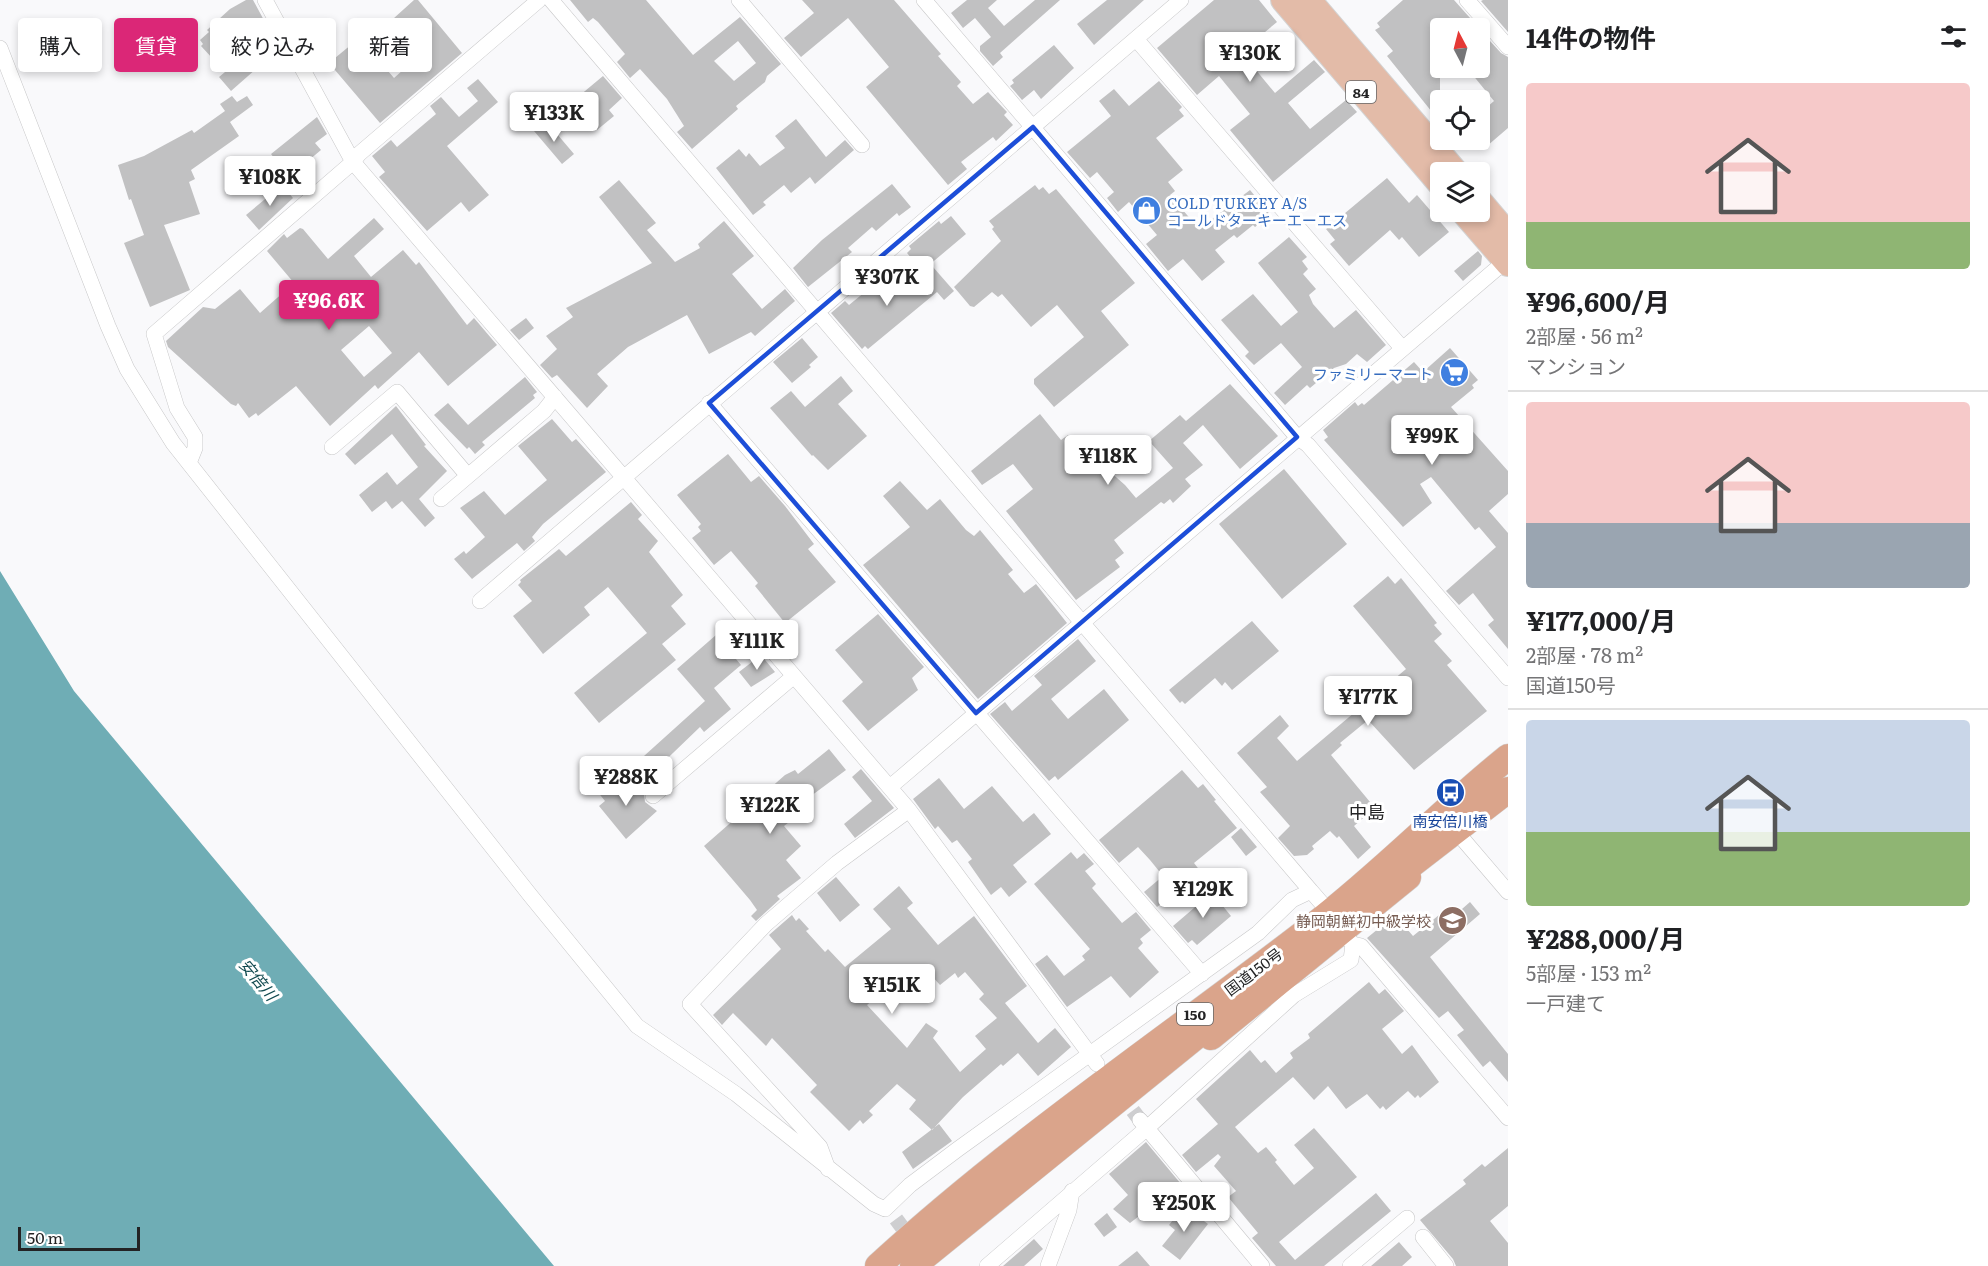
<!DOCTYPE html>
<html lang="ja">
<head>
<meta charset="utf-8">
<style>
	body { margin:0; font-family:Literata,"Noto Sans JP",serif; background:#f2f2f2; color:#202124; height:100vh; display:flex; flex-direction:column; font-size:22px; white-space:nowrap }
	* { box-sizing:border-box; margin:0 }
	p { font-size:20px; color:#757577 }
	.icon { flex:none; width:33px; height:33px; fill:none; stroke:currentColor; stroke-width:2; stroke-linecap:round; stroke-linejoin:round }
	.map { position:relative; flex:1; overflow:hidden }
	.details { display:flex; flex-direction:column; background:#fff; width:480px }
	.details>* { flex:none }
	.hud { position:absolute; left:18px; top:18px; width:570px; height:54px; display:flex; gap:12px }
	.needle { width:39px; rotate:353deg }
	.fabs { position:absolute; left:1430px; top:18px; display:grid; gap:12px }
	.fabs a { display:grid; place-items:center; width:60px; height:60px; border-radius:6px; background:#fff; box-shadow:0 3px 9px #0003; font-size:30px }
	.scale { position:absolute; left:18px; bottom:15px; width:122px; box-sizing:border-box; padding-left:6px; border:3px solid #232324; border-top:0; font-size:16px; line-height:21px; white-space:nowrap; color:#232324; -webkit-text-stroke:4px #fff; paint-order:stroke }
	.price { position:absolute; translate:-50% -51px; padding:0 14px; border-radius:6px; background:#fff; color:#222; font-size:20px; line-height:39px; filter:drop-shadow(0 2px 3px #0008) }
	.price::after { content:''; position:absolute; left:50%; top:36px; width:18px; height:14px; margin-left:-9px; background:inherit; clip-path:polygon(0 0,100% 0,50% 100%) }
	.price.current { background:#db2777; color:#fff }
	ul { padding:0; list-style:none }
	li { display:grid; align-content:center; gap:12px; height:318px; padding:0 18px }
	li+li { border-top:2px solid #e0e0e0 }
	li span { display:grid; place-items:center; height:186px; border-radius:6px; color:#555 }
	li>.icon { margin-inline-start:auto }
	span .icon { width:108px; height:108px; fill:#fffc; stroke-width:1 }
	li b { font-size:26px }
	h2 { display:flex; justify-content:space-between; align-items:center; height:72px; padding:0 18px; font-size:26px }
	.chip { padding:0 21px; border-radius:6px; background:#fff; box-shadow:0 3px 9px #0003; font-size:21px; line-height:54px }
	.chip.current { background:#db2777; color:#fff }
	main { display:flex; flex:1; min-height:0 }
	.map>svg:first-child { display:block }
</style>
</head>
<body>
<main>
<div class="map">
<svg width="1508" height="1266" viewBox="0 0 1508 1266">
	<rect width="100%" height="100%" fill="#f9f9fb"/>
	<path fill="#6fadb5" d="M0,571l74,120 480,575h-554z"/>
	<path fill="#c1c1c2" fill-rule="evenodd" d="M246,0h7l20,37 -31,15 14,17 -25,22 -12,-14 6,-5 -24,-26 2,-2 -3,-4 9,-8 -2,-2 23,-21z
		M414,0h4l44,53 -82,70 -51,-60 29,-24 5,7zM396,42l17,19 -19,17 -17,-20z
		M570,0h76l47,55 47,-38 41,47 -14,12 -2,6 -29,24 2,3 -46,40 -15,-17 7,-6 -17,-27 -27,-30 -10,9 -13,-16 8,-8 -27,-32 -5,-4 -5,4zM738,41l18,22 -22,18 -20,-20z
		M802,0h92l47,54 -3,2 23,26 -4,4 16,18 15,-12 19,20 -3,3 9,10 -17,16 -3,-4 -32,25 6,7 -19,16 -82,-98 23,-20 -41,-49 -47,39 -17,-19 30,-25z
		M967,0h30l-9,8 16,18 31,-26h25l-60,53 3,4 -10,9 -13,-15v-5l11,-9 -16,-19 -12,10 -12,-15z
		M1107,0h37l-50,45 -17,-21z
		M1214,0h45l18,22 -36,30 34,41 39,-33 11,12 -37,31 22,26 36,-29 11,12 -84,70 -43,-52 20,-16 -31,-38 -22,19 -40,-47z
		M1403,0h51l25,28h-39v94l-53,-66 6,-5 -18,-21 5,-3 -3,-4z
		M1483,0h25v32l-27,-31z
		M1479,29l22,24 7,4v71l-21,18 -8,-10v-22l15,-13 -27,-33h12z
		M1054,45l20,23 -33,31 -7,-9 -12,10 -12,-14 4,-3 -2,-3z
		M603,76l19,22 -13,12 5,6 -17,14 -24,-29z
		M478,79l20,23 -51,44 42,49 -20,17 -8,-10 -34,29 -48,-54 6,-5 -13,-16 19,-16 6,7 39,-33 -6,-8 11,-9 18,20 19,-16 -11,-13z
		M1159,81l23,26 -3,3 5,6 -28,22 27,32 -15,12 7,9 -5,4 29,34 51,-39 22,27 -11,9 -2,-2 -4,3 -2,-2 -16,13 -3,-3 -19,15 10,12 -23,19 -19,-22 -15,12 -22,-27 11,-9 -28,-33 -11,10 -11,-14 7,-6 -17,-20 -7,6 -23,-26 44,-36 -12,-15 15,-12 15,17z
		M232,96l5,6 10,-6 6,9 -23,17 9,14 -48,34 4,9 -6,3 11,32 -36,11 26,65 -40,17 -26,-64 20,-8 -13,-36 -2,1 -11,-35 26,-9 48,-26 2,3 31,-22 -5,-7z
		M317,117l10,17 -12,9 6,7 -12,10 -3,-4 -20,17 -15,-19z
		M796,119l30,38 19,-17 9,10 -39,34 -5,-7 -19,16 -7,-8 -21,17 3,3 -13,10 -37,-47 23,-19 7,8 3,-4 11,13 25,-18 -10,-12z
		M546,121l28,33 -12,10 -28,-33z
		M1387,178l22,25 8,-8 32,37 -30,25 -17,-20 -3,3 -9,-10 -41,36 -19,-22 5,-4 -9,-11z
		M619,180l37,43 -9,7 28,32 25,-14 -2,-4 26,-23 30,35 -22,18 30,35 23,-20 10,12 -40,35 -4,-4 -42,22 -22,-39 -59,32 -31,27 11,12 -21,22 -30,-33 -5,3 -12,-13 17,-16 -11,-13 27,-19 -7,-9 86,-45 -53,-66z
		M892,184l19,23 -12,9 -2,-3 -21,18 -4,-4 -24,21 4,4 -44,35 -15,-19 29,-28z
		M282,185l11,13 -34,32 -13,-15z
		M1035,185l4,5 4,-3 6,7 7,-5 79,94 -34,28 28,34 -75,62 -20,-23v-5l50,-42 -27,-32 -26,22 -29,-33 -4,3 -6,-5 -18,15 -4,-1 -16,-19 47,-46 -9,-12 2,-2 -5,-6z
		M951,216l15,18 -44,37 -15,-18 4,-4 -2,-3 30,-25 2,3z
		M374,218l10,11 -30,27 17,21 32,-27 13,15 3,-3 48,63 7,-7 23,27 -49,41 -29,-34 -41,37 -3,-4 -45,41 -34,-40 -38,30 -2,-3 -7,5 -11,-15 -2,3 -5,-2 -63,-57 -2,-6 37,-34 12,2 25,-20 20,24 34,-30 -27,-32 17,-17 3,4 13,-10 3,1 25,30zM369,326l23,27 -28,24 -23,-27z
		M1289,237l18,20 -5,4 6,8 -5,5 13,15 -7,6 4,9 21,24 22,-18 30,35 -19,17 -10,-8 -11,10 -12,4 -24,20 -3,-3 -22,20 -11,-12 28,-26 -21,-24 -27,22 -9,-9 4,-4 -28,-32 32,-26 28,32 17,-14 -40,-49z
		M1478,251l4,5 -1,9 -18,16 -9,-10z
		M933,267l21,24 -10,9 -7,-8 -69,57 -3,-3 -3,3 -31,-36 14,-12 4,4 38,-31 16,19z
		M526,318l8,10 -15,12 -9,-10z
		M802,338l16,19 -9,8 2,2 -19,16 -19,-21z
		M1450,348l28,32 -6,5 2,3 -23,19 57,64v23l-19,17 19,22v116l-20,-24 6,-5 -21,-27 -14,12 -13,-14 50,-44 -17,-20 -4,3 -44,-53 -11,7 12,19 -29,24 -79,-87 4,-3 -5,-7 32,-28 3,4 4,-3 2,2 50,-43 9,10z
		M841,376l12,15 -15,13 29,32 -39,34 -15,-15 -1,1 -42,-48 21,-17 14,16z
		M525,377l12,15 -4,3 2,3 -53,44 3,3 -10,9 -6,-7 -2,2 -33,-34 14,-12 20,22z
		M1230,384l48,52 -38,33 -37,-44 -20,18 20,22 -18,14 6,7 -18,17 -3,-4 -6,5 -3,-2 -47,38 10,13 -9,7 5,7 -44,33 -70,-89 27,-22 -20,-25 -31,21 -11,-14 69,-57 21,26 7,-5 13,15 2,-2 42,37 11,13 37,-30 -24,-27 31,-26 6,6z
		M396,406l30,39 -2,1 23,25 -28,28 16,19 -10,9 -23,-26 -10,8 -6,-8 -14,11 -13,-17 28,-23 10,13 21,-18 -26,-33 -37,31 -10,-11z
		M552,419l20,23 4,-3 30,33 -63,52 -11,13 3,4 -11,10 -7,-8 -45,36 -18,-20 10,-8 2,3 19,-17 -25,-29 24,-17 21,24 42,-35 -29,-34z
		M728,454l23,28 8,-6 26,30 29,38 -6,5 28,33 -51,41 -30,-37 3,-3 -27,-32 -17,14 -22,-27 9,-7 -3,-4 3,-3 -24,-29z
		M1284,469l63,75 -65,55 -63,-75z
		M900,481l27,29 13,-11 26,31 8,6 6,-6 33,40 -5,4 16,19 12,-9 31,39 -89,76 -115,-134 47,-38 -27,-31z
		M631,502l11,13 -4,4 20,22 -9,11 34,43 -12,11 15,18 -24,20 14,16 -77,63 -25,-30 73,-60 -39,-46 -24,20 6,8 -47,39 -30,-38 19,-15 -14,-16 3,-3 -1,-2 39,-31 7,7z
		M1388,576l7,8 6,-6 36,45 -3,2 8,9 -8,7 18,20 -5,4 40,46 -73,59 -46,-50 -28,23 2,2 -11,10 44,53 -21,18 17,21 -13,12 -19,-23 -2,2 -7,-7 -18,15 2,3 -7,6 -13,1 -16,-18 12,-12 -30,-34 7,-5 -30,-34 43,-38 9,11 -12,12 20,23 109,-92 -53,-63z
		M878,614l46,53 -12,11 6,12 -50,41 -26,-30 21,-19 -28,-32z
		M1252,621l27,30 -47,39 -7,-8 -3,4 -7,-8 -30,26 -3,-3 -2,2 -11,-13z
		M716,635l25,30 -27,23 17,21 -27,23 -4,-5 -54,52 -12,-14 71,-64 -28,-32z
		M1078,639l18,22 -45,38 17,20 36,-30 25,31 -71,60 -3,-4 -6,5 -59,-67 15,-12 7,9 30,-26 -8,-9z
		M761,655l14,17 -24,15 -12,-15z
		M829,749l17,21 -54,40 5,6 -13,10 17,20 -15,14 15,18 -24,18 3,3 -24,22 -5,-5 6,-6 -7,-10 -46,-54 81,-71 10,-5 3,4z
		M861,769l33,39 -39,30 -11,-14 28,-23 -20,-24z
		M1182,770l16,18 5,-4 13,16 -2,1 23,27 -43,35 7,9 -44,35 -13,-15 19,-16 -13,-16 -12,-13 -19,16 -20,-23z
		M939,778l25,31 28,-23 31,36 11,-9 17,21 -38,31 14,17 -18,15 -8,-10 -10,8 -23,-33 4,-3 -15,-19 -5,3 -14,-17 -3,3 -22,-30z
		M632,779l12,15 1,8 12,9 -31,28 -27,-33 6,-5 -8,-10 10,-8 8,10z
		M1241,828l16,19 -11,9 -15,-19z
		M1071,852l6,7 7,-6 10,11 -9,7 11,13 -4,4 30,35 14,-11 15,18 -11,9 3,4 -5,5 21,24 -29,26 -19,-22 -44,31 -32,-43 12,-9 17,21 21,-16 -3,-4 8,-7 -56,-65z
		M836,877l24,28 -20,17 -23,-29z
		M899,886l14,17 -6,5 31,37 36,-29 53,70 -22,17 33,40 17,-15 16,19 -33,29 -20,-23 -15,13 -2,-2 -38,33 -31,33 -23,-21 7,-9 -19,-16 -28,27 4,4 -10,9 -3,-4 -11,11 -39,-39 7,-7 -45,-47 -6,8 -33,-33 -11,12 -9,-10 68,-66 -12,-14 23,-20 4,6 3,-3 10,11 -3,2 19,21 3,-3 17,18 46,-38 -18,-20zM905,971l12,14 13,-11 10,11 15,-12 3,5 7,-6 19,22 -5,5 18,19 -22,18 11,13 -26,23 -27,-34 5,-7 -12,-8 -19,25 -40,-43z
		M1215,890l11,12 -4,3 9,11 -34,29 -5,-5 -4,3 -15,-17z
		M1470,902l10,12 -50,43 78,97v28l-18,-21 -7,6 -26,-32 7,-5 -16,-19 -9,7 -72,-80 28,-23 18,21 26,-21 7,8z
		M1369,982l10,12 6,-5 19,22 -22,18 20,25 10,-9 27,37 -19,16 -2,-3 -3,3 -7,-7 -22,19 -3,-4 -3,3 -13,-15 -21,15 -18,-23 -14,14 -21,-23 -58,50 23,26 8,-6 11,13 -2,2 19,23 20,-17 -20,-23 20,-17 43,49 -78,65 16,18 81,-67 15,18 -67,55h-48l-24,-28 6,-5 -30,-36 8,-6 -22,-25 7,-9 -3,-3 -22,18 -14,-17 36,-31 -22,-25 54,-49 11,13 4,-3 11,13 17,-15 -3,-5 20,-15 -2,-4z
		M939,1124l13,17 -39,28 -11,-17z
		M1146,1142l35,42 -51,39 -17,-14 15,-14 -19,-21z
		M1508,1148v58l-18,15 18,22v23h-52l-3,-7 -33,-39 46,-36 -3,-4 19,-16 3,3z
		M1184,1206l24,18 -28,36 -18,-14 13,-16 -6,-5z
		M1107,1213l10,14 -13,10 -10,-13z
		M1034,1239l9,10 -19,17h-21z
		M1399,1242l13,15 -10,9h-31z
		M1137,1251l13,15h-32z"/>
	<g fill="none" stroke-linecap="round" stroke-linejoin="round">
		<path stroke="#ceced0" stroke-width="15" stroke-dasharray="15 8" stroke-linecap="butt" d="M1119,1092l21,28
			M896,1219l17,23"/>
		<defs>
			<path id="minor" d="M265,0l88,162 556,648 188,254
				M551,0l760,891
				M739,0l123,145
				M924,0l373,437 11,8 200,233
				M1467,0l41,47
				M1136,39l266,309
				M0,48l108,278 19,43 46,74 357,452 107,131 99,68 138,110 11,5 25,-24 48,-36 300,-216 34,-33 19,-9 19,22
				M709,403l493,571
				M332,447l65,-55 71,84
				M189,463l6,-15v-11l-18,-29 -23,-74 199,-172 6,-8 180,-154
				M441,499l103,-88 11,-14
				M480,601l701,-601
				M890,787l618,-528
				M653,796l141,-120
				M1461,837l47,55
				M1353,944l8,2 147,172
				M1140,1120l122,146
				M828,1169l-8,-22 -130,-143 76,-80 71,-61 72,-53
				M1423,1237l23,29
				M987,1266l160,-138 147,-133 57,-35 2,-16 -13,-14
				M1048,1266l21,-56 3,-19
				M1350,1266l57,-48"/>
			<path id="primary" d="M1283,0l157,184
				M1309,0l147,172
				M1479,200l29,34
				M1463,212l45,52"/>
			<path id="trunk" d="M1389,882l119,-92
				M1211,1037l197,-160
				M878,1266c136,-125 289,-227 435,-340 68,-52 128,-115 195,-169
				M913,1266l307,-249"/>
		</defs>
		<use href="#minor" stroke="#c7c7c8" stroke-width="16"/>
		<use href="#primary" stroke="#d3d3d3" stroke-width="26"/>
		<use href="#trunk" stroke="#d3d3d3" stroke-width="27"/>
		<use href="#minor" stroke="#fff" stroke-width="15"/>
		<use href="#primary" stroke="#e3bba8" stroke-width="24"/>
		<use href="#trunk" stroke="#daa48b" stroke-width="26"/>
	</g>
	<path fill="none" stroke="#1d4ed8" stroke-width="4.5" stroke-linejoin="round" d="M1033,127l264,310 -321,276 -267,-310z"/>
	<defs>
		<symbol id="shop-disc" viewBox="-11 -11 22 22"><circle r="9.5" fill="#3f7fe0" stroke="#fff"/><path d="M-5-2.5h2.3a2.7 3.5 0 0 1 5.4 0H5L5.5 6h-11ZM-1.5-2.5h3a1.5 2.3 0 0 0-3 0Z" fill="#fff"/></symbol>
		<symbol id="supermarket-disc" viewBox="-11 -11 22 22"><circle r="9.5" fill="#3f7fe0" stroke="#fff"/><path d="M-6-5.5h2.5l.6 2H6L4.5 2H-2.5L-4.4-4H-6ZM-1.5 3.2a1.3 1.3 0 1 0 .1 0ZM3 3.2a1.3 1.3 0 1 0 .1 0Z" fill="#fff"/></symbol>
		<symbol id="bus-disc" viewBox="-11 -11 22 22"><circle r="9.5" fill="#1a4fb4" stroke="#fff"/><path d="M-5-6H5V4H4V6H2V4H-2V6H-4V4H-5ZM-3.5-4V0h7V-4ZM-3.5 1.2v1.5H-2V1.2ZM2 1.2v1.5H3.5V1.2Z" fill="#fff"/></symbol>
		<symbol id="school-disc" viewBox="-11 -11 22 22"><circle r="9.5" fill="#8d6e63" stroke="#fff"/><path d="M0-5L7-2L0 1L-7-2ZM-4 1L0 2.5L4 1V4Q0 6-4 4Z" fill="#fff"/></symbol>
	</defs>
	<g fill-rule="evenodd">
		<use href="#shop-disc" x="1130" y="194" width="33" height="33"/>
		<use href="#supermarket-disc" x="1438" y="356" width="33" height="33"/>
		<use href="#bus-disc" x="1434" y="776" width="33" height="33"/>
		<use href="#school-disc" x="1436" y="904" width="33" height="33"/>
	</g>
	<g text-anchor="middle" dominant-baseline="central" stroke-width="6" stroke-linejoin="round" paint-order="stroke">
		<g fill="#fff" stroke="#656566" stroke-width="1.5">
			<rect x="1346" y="81" width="30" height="22" rx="4.5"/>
			<rect x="1177" y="1003" width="36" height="22" rx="4.5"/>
		</g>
		<g font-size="14" font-weight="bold" fill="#232324">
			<text x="1361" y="92">84</text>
			<text x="1195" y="1014">150</text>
		</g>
		<g font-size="15" fill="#366cbe" stroke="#fff" text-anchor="start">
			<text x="1167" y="202">COLD TURKEY A/S<tspan x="1167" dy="17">コールドターキーエーエス</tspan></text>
			<text x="1433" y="373" text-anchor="end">ファミリーマート</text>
		</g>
		<g font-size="15" fill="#164399" stroke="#fff">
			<text x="1450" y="820">南安倍川橋</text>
		</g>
		<g font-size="15" fill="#785e54" stroke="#fff" text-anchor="end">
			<text x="1431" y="920">静岡朝鮮初中級学校</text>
		</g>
		<g font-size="15" fill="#232324" stroke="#fff">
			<text transform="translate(1253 971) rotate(-37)">国道150号</text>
		</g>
		<g font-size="16" font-style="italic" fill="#134b51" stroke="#fff">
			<text transform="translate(259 979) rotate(50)">安倍川</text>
		</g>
		<g font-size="18" fill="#232324" stroke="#fff">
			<text x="1367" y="811">中島</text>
		</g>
	</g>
</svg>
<div class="fabs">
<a><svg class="needle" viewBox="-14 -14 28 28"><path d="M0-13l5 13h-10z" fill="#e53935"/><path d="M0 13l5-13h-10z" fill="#757577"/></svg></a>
<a><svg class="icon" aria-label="locate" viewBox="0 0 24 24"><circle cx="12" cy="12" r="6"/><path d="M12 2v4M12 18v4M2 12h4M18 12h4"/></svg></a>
<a><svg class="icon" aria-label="layers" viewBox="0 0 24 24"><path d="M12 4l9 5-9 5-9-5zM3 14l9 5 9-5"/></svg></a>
</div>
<div class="scale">50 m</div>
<b class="price" style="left:1250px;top:83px">¥130K</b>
<b class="price" style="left:554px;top:143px">¥133K</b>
<b class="price" style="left:270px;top:207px">¥108K</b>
<b class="price" style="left:887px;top:307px">¥307K</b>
<b class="price current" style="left:329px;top:331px">¥96.6K</b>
<b class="price" style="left:1432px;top:466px">¥99K</b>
<b class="price" style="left:1108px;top:486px">¥118K</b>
<b class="price" style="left:757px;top:671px">¥111K</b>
<b class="price" style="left:1368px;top:727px">¥177K</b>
<b class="price" style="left:626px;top:807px">¥288K</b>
<b class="price" style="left:770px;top:835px">¥122K</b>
<b class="price" style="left:1203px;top:919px">¥129K</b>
<b class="price" style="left:892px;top:1015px">¥151K</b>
<b class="price" style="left:1184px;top:1233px">¥250K</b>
<div class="hud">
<a class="chip">購入</a>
<a class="chip current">賃貸</a>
<a class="chip">絞り込み</a>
<a class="chip">新着</a>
</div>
</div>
<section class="details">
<h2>14件の物件<svg class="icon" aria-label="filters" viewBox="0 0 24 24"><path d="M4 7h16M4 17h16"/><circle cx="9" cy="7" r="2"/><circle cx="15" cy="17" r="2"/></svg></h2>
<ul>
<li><span style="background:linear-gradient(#f6c9c9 75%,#8fb573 0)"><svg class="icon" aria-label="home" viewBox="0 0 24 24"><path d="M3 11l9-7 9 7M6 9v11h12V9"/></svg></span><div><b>¥96,600/月</b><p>2部屋 · 56 m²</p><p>マンション</p></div></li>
<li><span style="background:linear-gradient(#f6c9c9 65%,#9aa5b1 0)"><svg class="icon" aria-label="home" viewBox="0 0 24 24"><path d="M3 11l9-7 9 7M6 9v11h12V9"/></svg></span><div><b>¥177,000/月</b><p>2部屋 · 78 m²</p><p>国道150号</p></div></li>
<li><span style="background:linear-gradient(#c9d6e8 60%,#8fb573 0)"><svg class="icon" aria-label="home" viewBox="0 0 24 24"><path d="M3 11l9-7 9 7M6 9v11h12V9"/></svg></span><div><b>¥288,000/月</b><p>5部屋 · 153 m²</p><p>一戸建て</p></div></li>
</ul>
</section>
</main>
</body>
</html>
